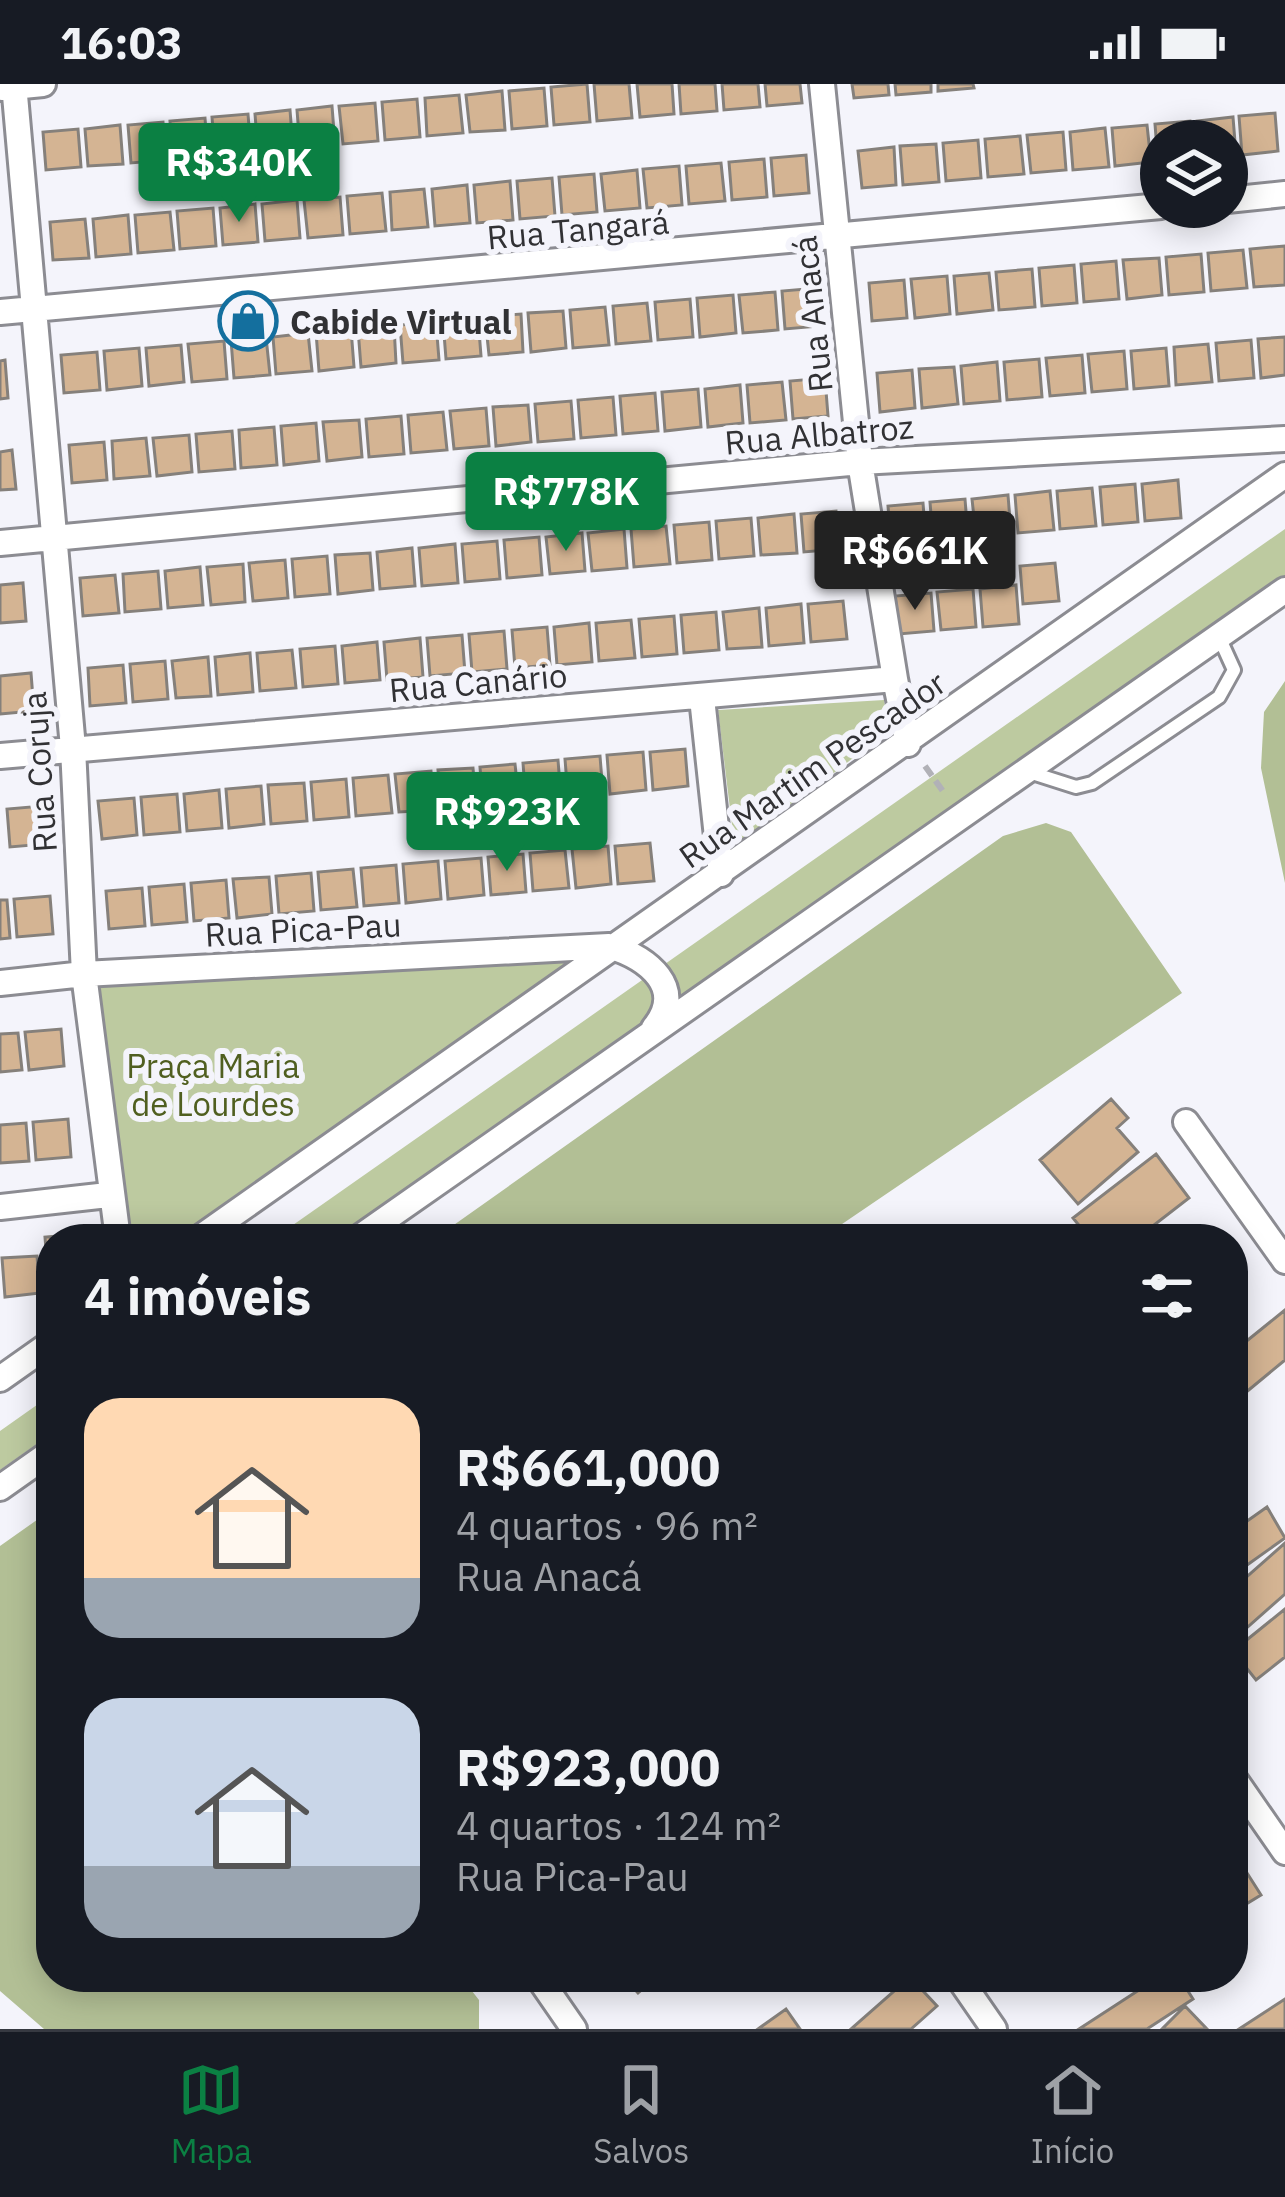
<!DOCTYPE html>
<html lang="pt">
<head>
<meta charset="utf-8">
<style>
	body { margin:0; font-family:"IBM Plex Sans",sans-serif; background:#20242c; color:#f1f3f6; height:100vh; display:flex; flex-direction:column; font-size:45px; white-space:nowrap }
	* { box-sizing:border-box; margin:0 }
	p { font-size:39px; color:#9ea1a6 }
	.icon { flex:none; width:66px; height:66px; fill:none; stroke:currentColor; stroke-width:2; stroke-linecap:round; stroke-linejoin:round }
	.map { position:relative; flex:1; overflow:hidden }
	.panel { position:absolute; left:36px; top:1140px; width:1212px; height:768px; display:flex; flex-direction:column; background:#171b24; border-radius:48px; box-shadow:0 6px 30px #0003 }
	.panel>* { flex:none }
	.tools { position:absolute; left:1140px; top:36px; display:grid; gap:24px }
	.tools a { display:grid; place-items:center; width:108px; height:108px; border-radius:50%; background:#171b24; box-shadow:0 6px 30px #0003; font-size:60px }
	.price { position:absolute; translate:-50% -102px; padding:0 27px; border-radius:12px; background:#0b8043; color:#fff; font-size:39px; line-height:78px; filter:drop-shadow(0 3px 6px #0008) }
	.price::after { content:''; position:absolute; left:50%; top:72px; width:36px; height:27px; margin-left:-18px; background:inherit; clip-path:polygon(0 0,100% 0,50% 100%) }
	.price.active { background:#222; color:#fff }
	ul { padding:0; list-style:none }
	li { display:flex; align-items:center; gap:36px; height:300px; padding:0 48px }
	li span { display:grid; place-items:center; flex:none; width:336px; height:240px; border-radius:36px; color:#555 }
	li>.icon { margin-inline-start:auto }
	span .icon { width:144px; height:144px; fill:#fffc; stroke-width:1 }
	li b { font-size:51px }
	h2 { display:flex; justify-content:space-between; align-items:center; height:144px; padding:0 48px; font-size:51px }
	.status { display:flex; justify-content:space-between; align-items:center; height:84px; padding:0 60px; background:#171b24; direction:ltr }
	.status svg { height:33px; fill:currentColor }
	.menu { display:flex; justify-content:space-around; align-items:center; height:168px; border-top:3px solid #363941; background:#171b24; font-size:33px; color:#9ea1a6 }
	.menu a { display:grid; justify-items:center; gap:6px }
	.menu .active { color:#0b8043 }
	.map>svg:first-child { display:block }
</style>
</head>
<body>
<div class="status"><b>16:03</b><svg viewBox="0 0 49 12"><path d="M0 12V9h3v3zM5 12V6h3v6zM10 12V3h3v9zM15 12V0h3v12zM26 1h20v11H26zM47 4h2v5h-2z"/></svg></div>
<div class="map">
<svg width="1285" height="1945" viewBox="0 0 1285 1945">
	<rect width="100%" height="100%" fill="#f4f4fb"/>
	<path fill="#bdcaa0" d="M1285,445v52l-952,658h-60z
		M884,616l5,30 -154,120 -17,-140z
		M601,866l-408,289h-72l-35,-262z
		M51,1311v39l-51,36v-39z"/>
	<path fill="#b2bf95" d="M1285,597v202l-24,-115 3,-56z
		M1046,739l25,9 111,161 -362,246h-386l569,-403z
		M51,1426v467h410l18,23v29h-435l-44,-38v-445z"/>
	<path fill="#d4b493" stroke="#85807b" stroke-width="3" d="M587,0l3,38 -36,3 -3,-38z
		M594,0h35l3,34 -35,3z
		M637,0h35l2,30 -34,3z
		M679,0h36l2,27 -36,3z
		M722,0h36l2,23 -36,3z
		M765,0h35l2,19 -35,3z
		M852,0h36l1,11 -35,3z
		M895,0h36v8l-35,3z
		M938,0h35l1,4 -36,3z
		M544,4l3,38 -35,3 -3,-38z
		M502,7l3,39 -35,2 -4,-37z
		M459,11l4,38 -36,3 -2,-38z
		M417,15l3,38 -35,3 -3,-38z
		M375,19l3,38 -35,3 -4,-38z
		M332,22l3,39 -35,3 -3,-38z
		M290,26l3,38 -35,3 -3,-37z
		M1275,29l3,38 -36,4 -3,-39z
		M248,30l3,38 -36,3 -3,-38z
		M1233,33l3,38 -9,1v-15h-28l-2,-20z
		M205,34l3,38 -35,3 -3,-38z
		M1190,37l2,20h-31l-3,21 -3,-38z
		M163,38l3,38 -35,3 -3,-38z
		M120,41l3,39 -35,2 -3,-37z
		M1147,41l4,37 -36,4 -3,-38z
		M1105,44l4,39 -36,3 -3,-38z
		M78,45l3,38 -35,3 -3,-38z
		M1063,48l3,38 -35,3 -4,-38z
		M1020,52l4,38 -36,3 -3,-38z
		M978,56l3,38 -35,3 -3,-38z
		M936,60l3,38 -36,3 -3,-39z
		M894,63l2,38 -34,3 -4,-37z
		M806,71l3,38 -35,3 -3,-38z
		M764,75l3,38 -35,3 -3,-38z
		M721,79l4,38 -36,3 -3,-38z
		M679,82l3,39 -35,3 -4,-39z
		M637,86l3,38 -35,3 -4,-37z
		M594,90l3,38 -35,3 -3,-38z
		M552,94l3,38 -35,3 -3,-38z
		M510,97l3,39 -36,3 -3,-38z
		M467,101l3,38 -35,3 -3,-37z
		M424,105l4,38 -36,3 -2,-38z
		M382,109l4,38 -36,3 -3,-38z
		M340,113l3,38 -35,3 -4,-38z
		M297,116l3,38 -35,3 -3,-37z
		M255,120l3,38 -35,3 -3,-37z
		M213,124l3,38 -36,3 -3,-38z
		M170,128l4,38 -36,3 -3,-38z
		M128,131l3,39 -35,3 -3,-38z
		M85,135l4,39 -36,2 -3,-38z
		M1285,162v39l-31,2 -4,-38z
		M1243,166l4,38 -36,3 -3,-38z
		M1201,170l3,38 -35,3 -3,-38z
		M1159,174l3,37 -35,4 -4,-39z
		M1116,177l3,38 -35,3 -3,-38z
		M1074,181l3,38 -35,3 -3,-38z
		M1032,185l3,38 -36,3 -3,-38z
		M989,189l4,37 -36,4 -3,-38z
		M947,192l3,38 -35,4 -4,-39z
		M904,196l3,38 -35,3 -3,-38z
		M817,204l3,38 -35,3 -3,-38z
		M775,208l3,38 -35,3 -4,-38z
		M733,211l3,38 -36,4 -3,-39z
		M690,215l3,38 -35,3 -3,-38z
		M647,219l4,38 -35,3 -3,-38z
		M605,223l4,38 -36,3 -3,-38z
		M563,227l3,37 -35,4 -3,-39z
		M521,230l2,38 -34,3 -4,-38z
		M478,234l3,38 -35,3 -3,-38z
		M436,238l3,38 -36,3 -3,-38z
		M394,242l2,37 -35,4 -3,-38z
		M351,245l3,38 -35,4 -3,-39z
		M308,249l4,38 -36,3 -3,-37z
		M266,253l4,38 -36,3 -3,-38z
		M1285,253v38l-24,3 -3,-39z
		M1251,256l3,38 -35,3 -3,-38z
		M224,257l3,38 -35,3 -4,-38z
		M1208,260l4,38 -36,3 -2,-38z
		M181,261l3,37 -35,4 -3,-38z
		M139,264l3,38 -35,4 -3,-39z
		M1166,264l3,38 -35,3 -3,-38z
		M1124,267l3,38 -35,3 -4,-38z
		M97,268l3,38 -36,3 -3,-38z
		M1082,271l3,38 -35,3 -4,-38z
		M1039,275l3,38 -35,3 -3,-38z
		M5,276l3,38 -8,1v-38z
		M997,278l3,39 -36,3 -3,-38z
		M954,283l4,37 -36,4 -3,-39z
		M912,286l3,38 -35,4 -3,-39z
		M825,294l3,38 -35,3 -3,-38z
		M782,298l4,38 -36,3 -3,-38z
		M740,301l3,38 -35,4 -3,-38z
		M698,305l3,38 -36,4 -3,-39z
		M655,309l3,38 -35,3 -3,-38z
		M613,313l3,38 -35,3 -3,-38z
		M571,317l3,38 -36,3 -3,-38z
		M528,321l3,37 -35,4 -3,-39z
		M486,324l3,38 -35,3 -4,-38z
		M443,328l4,38 -36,3 -3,-38z
		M401,332l3,38 -35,3 -3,-38z
		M359,336l3,37 -35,4 -4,-39z
		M316,339l3,38 -35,4 -3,-39z
		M274,343l3,38 -36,3 -2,-38z
		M232,347l3,38 -36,3 -3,-38z
		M189,351l3,37 -35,4 -4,-38z
		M146,354l4,38 -36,3 -2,-38z
		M104,358l3,38 -35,3 -3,-38z
		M12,366l4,39 -16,1v-38z
		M1178,396l3,38 -36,3 -3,-37z
		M1135,400l3,38 -35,3 -3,-38z
		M1092,404l4,38 -36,3 -3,-38z
		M1050,407l4,39 -36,3 -3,-38z
		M1008,411l3,38 -35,3 -4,-37z
		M965,415l3,38 -35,3 -3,-38z
		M923,419l3,38 -35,3 -3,-38z
		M836,427l3,38 -35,3 -3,-38z
		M794,430l3,39 -36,2 -3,-37z
		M751,434l3,38 -35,3 -3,-38z
		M709,438l3,38 -35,3 -3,-38z
		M666,442l4,38 -36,3 -3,-38z
		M624,445l3,39 -35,3 -4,-38z
		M582,449l3,38 -35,3 -4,-37z
		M539,453l3,38 -35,3 -3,-38z
		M497,457l3,38 -35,3 -3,-38z
		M455,460l3,39 -36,3 -3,-38z
		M412,464l3,38 -35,3 -3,-37z
		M370,469l3,37 -35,4 -3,-39z
		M327,472l3,38 -35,3 -3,-38z
		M285,476l3,38 -35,3 -4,-38z
		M1055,479l4,38 -36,3 -3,-38z
		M243,480l2,38 -34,3 -4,-38z
		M200,483l3,38 -35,3 -3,-37z
		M158,487l3,38 -36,3 -2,-38z
		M115,491l4,38 -36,3 -3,-38z
		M23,499l3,38 -26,2v-38z
		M1016,501l3,39 -36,3 -3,-38z
		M973,505l3,38 -35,3 -4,-38z
		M931,509l3,38 -35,3 -4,-38z
		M843,517l4,38 -36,3 -3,-38z
		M801,520l3,39 -35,3 -3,-38z
		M759,524l3,39 -35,2 -4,-37z
		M716,528l3,38 -35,3 -3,-38z
		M674,532l3,38 -35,3 -3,-38z
		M631,536l4,38 -36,3 -3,-38z
		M589,539l3,39 -35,3 -3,-38z
		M547,543l3,38 -35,3 -3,-38z
		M504,547l3,38 -35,3 -3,-38z
		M462,551l3,38 -35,3 -3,-38z
		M420,554l3,39 -36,3 -3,-38z
		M377,558l3,38 -35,3 -3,-37z
		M335,562l3,38 -35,3 -3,-38z
		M292,566l4,38 -36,3 -3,-38z
		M250,569l3,39 -35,3 -3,-38z
		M208,573l3,39 -35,2 -4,-37z
		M165,577l3,38 -35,3 -3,-38z
		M123,581l3,38 -36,3 -2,-38z
		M31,589l3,38 -34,3v-38z
		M685,665l3,37 -35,4 -3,-38z
		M643,668l3,38 -36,4 -3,-39z
		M600,672l3,38 -35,3 -3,-38z
		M558,676l3,38 -35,3 -3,-38z
		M515,680l4,38 -36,3 -3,-38z
		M473,684l3,37 -35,4 -3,-39z
		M431,687l3,39 -35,2 -4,-38z
		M388,691l4,38 -36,3 -3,-38z
		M346,695l3,38 -35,3 -3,-38z
		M304,699l3,38 -36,3 -3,-39z
		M261,702l3,38 -35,4 -3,-39z
		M219,706l3,38 -35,3 -3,-37z
		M177,710l3,38 -36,3 -3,-38z
		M134,714l3,37 -35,4 -4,-38z
		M42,722l3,38 -35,3 -3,-38z
		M650,759l4,38 -36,3 -3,-38z
		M608,762l3,38 -35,4 -4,-39z
		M565,766l4,38 -36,3 -3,-38z
		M523,770l3,38 -35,3 -3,-38z
		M481,774l3,37 -36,4 -3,-38z
		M438,777l3,38 -35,4 -3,-39z
		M396,781l3,38 -35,3 -3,-38z
		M353,785l4,38 -36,3 -3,-38z
		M311,789l3,38 -35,3 -3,-38z
		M269,793l3,37 -35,4 -4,-39z
		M226,796l3,38 -35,3 -3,-38z
		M184,800l3,38 -35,3 -3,-38z
		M142,804l3,38 -36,3 -3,-38z
		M50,812l3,38 -36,3 -3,-38z
		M0,816h7l3,38 -10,1z
		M61,945l3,37 -35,4 -4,-38z
		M18,949l4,37 -22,2v-38z
		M1111,1015l17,19 -11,10 21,24 -60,52 -38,-44z
		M68,1035l3,38 -35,3 -3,-38z
		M26,1039l3,38 -29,2v-38z
		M1156,1070l33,44 -53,41h-46l-17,-21z
		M80,1150l1,5h-30l-3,36 -3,-38z
		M37,1172l3,37 -35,4 -3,-39z
		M1285,1226v50l-52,43v-51z
		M1267,1423l18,31 -52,37v-44z
		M1285,1459v51l-52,46v-51z
		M1285,1525v48l-29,23 -23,-29z
		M1233,1741l11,16 -11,8z
		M1240,1778l21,33 -28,17v-46z
		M623,1893h33l-18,16z
		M910,1893l27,29 -26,23h-60z
		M1159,1893h20l14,22 -46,30h-68z
		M1285,1915v30h-46z
		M1185,1922l22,23h-45z
		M786,1925l14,20h-42z"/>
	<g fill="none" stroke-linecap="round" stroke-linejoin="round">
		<defs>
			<path id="service" d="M1029,688l47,15 16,-4 127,-86 15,-27 -15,-33"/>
			<path id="minor" d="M14,0l59,664 11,226 34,265
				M822,0l38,378 35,217
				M2,4l41,-4
				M1227,116l58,-6
				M0,228l1161,-106
				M0,459l860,-81 425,-23
				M702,614l19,176
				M0,672l895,-77 13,65
				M0,899l84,-9 525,-28c39,12 78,42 45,82
				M1186,1038l99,139
				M0,1123l108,-12
				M198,1155l1087,-764
				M357,1155l928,-649
				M0,1295l51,-36
				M0,1404l51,-36
				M1233,1693l52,75
				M538,1893l36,52
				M958,1893l36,52"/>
		</defs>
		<use href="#service" stroke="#8c8c92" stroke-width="18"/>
		<use href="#minor" stroke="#8c8c92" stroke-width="30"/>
		<path stroke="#b1b1b7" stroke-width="6" stroke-dasharray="12 6" stroke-linecap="butt" d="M925,682l20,28"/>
		<use href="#service" stroke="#fff" stroke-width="12"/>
		<use href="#minor" stroke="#fff" stroke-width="24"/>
	</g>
	<defs>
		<symbol id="shop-ring" viewBox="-11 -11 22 22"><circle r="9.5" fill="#f4f4fb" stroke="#146f9e" stroke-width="1.5"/><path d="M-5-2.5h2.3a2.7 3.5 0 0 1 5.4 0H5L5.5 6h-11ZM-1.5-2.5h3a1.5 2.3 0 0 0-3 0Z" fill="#146f9e"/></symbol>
	</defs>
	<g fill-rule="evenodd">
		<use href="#shop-ring" x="215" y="204" width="66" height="66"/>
	</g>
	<g text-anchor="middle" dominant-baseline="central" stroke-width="12" stroke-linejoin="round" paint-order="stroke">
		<g font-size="33" fill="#313134" stroke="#f4f4fb">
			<text transform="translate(578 145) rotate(-5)">Rua Tangará</text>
			<text transform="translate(812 230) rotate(-96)">Rua Anacá</text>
			<text transform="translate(819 350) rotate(-5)">Rua Albatroz</text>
			<text transform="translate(478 598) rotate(-5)">Rua Canário</text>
			<text transform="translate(812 685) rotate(-35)">Rua Martim Pescador</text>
			<text transform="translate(39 688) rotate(-94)">Rua Coruja</text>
			<text transform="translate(303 845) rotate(-3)">Rua Pica-Pau</text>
		</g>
		<g font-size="33" font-weight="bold" fill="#313134" stroke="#f4f4fb" text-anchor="start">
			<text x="290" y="237">Cabide Virtual</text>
		</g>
		<g font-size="33" fill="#505f20" stroke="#f4f4fb">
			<text x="213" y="981">Praça Maria<tspan x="213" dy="38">de Lourdes</tspan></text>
		</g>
	</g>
</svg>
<div class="tools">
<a><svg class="icon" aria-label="layers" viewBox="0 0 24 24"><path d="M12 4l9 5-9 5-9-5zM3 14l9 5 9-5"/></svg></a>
</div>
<b class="price" style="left:239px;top:141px">R$340K</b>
<b class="price" style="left:566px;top:470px">R$778K</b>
<b class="price active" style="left:915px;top:529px">R$661K</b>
<b class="price" style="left:507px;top:790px">R$923K</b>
<section class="panel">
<h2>4 imóveis<svg class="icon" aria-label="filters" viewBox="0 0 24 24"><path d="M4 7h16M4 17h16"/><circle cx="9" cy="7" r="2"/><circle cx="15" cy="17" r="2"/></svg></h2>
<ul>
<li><span style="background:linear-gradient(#ffd9b3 75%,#9aa5b1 0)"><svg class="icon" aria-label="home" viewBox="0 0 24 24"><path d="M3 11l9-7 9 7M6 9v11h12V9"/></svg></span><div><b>R$661,000</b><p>4 quartos · 96 m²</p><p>Rua Anacá</p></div></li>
<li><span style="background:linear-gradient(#c9d6e8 70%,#9aa5b1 0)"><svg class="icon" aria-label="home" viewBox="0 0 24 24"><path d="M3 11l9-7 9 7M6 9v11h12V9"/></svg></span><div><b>R$923,000</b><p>4 quartos · 124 m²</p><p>Rua Pica-Pau</p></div></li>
</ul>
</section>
</div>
<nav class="menu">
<a class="active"><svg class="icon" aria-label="map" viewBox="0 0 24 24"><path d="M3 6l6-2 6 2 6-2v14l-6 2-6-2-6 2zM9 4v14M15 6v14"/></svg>Mapa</a>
<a><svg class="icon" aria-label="saved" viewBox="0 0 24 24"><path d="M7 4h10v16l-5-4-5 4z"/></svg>Salvos</a>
<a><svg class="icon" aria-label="home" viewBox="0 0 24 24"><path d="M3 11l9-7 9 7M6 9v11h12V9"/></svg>Início</a>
</nav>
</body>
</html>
